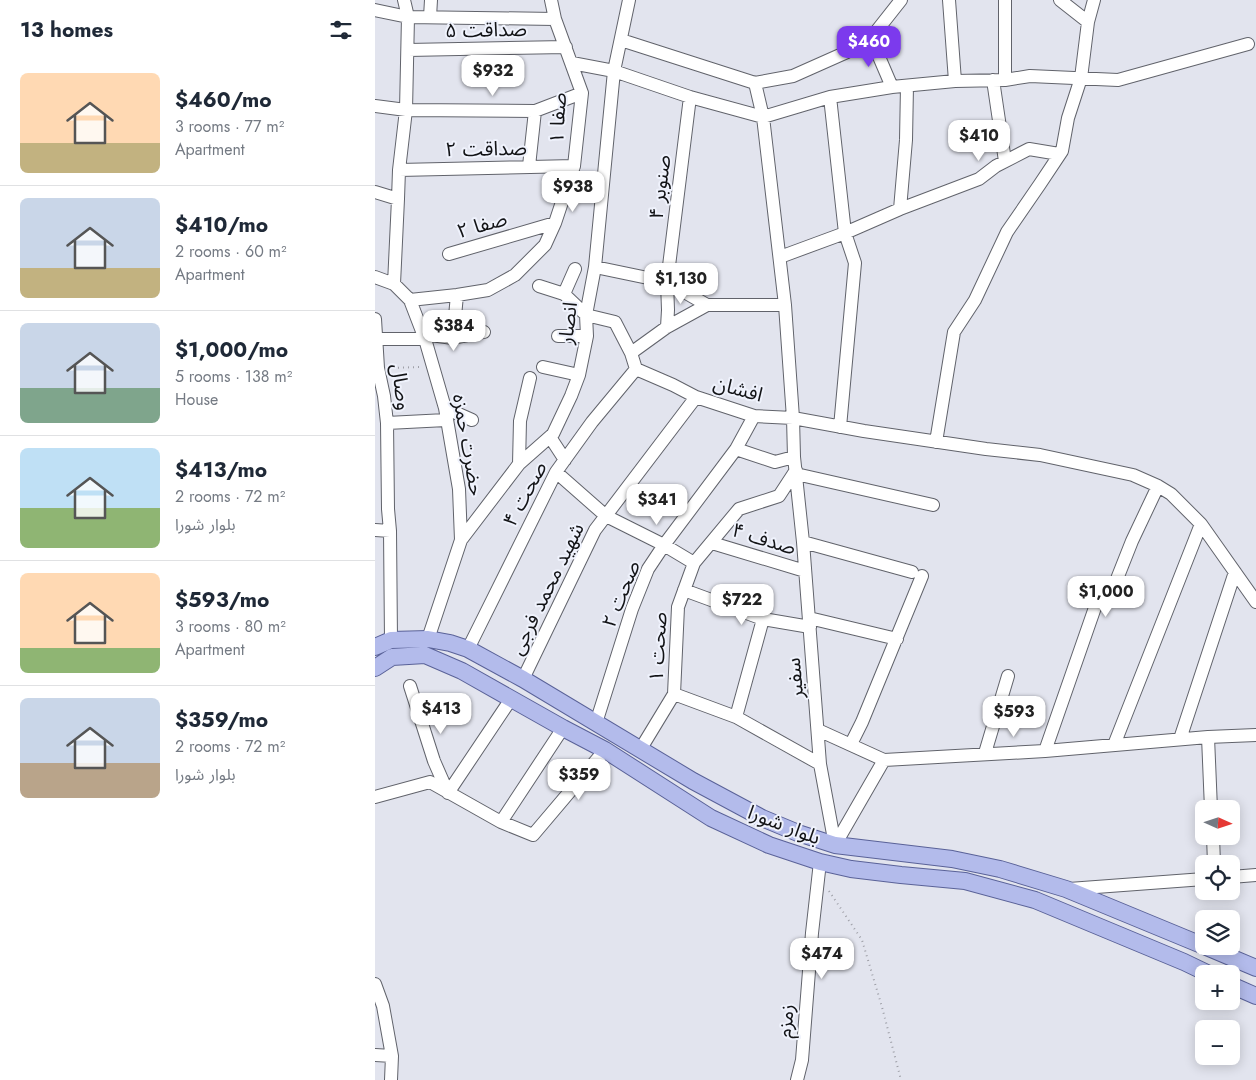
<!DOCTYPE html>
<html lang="en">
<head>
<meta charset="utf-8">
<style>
	body { margin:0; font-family:Jost,"Noto Sans Arabic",sans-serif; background:#f2f2f3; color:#1f2937; height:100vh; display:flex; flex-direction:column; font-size:19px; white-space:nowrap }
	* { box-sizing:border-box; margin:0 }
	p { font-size:16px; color:#747a83 }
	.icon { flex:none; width:28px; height:28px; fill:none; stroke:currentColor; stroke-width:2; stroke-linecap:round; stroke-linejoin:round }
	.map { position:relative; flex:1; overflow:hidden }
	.drawer { display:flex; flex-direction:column; background:#fff; width:375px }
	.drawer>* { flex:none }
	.needle { width:32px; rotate:93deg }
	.fabs { position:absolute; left:820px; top:800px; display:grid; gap:10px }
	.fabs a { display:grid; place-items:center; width:45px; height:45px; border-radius:8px; background:#fff; box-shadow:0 2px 12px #0003; font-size:25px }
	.price { position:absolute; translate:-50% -42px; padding:0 11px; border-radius:10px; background:#fff; color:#222; font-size:16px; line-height:32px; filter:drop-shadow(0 1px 2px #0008) }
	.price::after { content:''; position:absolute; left:50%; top:30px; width:15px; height:11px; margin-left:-8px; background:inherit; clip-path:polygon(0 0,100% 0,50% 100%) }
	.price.current { background:#7c3aed; color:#fff }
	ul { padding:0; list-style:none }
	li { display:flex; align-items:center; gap:15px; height:125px; padding:0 20px }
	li+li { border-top:1px solid #e0e1e3 }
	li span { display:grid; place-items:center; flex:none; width:140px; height:100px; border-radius:8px; color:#555 }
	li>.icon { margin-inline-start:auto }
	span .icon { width:60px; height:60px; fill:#fffc; stroke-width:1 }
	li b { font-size:21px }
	h2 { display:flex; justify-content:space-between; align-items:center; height:60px; padding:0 20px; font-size:21px }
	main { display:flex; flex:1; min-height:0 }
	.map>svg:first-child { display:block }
</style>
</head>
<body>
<main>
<section class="drawer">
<h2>13 homes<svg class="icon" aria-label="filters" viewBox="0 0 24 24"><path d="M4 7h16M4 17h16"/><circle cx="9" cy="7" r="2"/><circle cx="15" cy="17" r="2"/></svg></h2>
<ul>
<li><span style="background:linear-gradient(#ffd9b3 70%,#c2b280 0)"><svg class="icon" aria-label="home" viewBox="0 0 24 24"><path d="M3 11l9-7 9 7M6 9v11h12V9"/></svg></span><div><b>$460/mo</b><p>3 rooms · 77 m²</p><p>Apartment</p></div></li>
<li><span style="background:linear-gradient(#c9d6e8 70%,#c2b280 0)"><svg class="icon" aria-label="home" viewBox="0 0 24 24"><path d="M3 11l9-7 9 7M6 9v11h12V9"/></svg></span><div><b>$410/mo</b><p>2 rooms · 60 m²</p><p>Apartment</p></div></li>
<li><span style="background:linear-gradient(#c9d6e8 65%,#7fa58c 0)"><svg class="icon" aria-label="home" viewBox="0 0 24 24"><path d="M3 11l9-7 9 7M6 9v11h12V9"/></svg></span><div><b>$1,000/mo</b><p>5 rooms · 138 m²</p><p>House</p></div></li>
<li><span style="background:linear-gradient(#bfe0f5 60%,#8fb573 0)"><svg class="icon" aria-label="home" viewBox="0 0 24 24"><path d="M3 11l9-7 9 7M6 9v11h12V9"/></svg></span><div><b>$413/mo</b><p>2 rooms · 72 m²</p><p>بلوار شورا</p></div></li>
<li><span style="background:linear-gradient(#ffd9b3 75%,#8fb573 0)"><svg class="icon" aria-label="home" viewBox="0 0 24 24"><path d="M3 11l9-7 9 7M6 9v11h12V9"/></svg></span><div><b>$593/mo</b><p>3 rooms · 80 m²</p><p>Apartment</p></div></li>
<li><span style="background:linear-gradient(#c9d6e8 65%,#b9a48a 0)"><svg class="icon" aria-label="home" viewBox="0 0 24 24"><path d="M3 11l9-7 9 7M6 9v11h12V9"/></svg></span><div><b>$359/mo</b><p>2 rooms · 72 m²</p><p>بلوار شورا</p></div></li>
</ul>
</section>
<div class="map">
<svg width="881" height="1080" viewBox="0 0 881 1080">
	<rect width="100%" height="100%" fill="#e2e4ee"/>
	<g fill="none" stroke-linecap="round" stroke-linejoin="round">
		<defs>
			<path id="minor" d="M574,0l6,81
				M685,0l28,22
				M0,10l33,7 147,2
				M55,17l1,-17
				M496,38l21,49
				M246,40l134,43 38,-7 54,-24 24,-14 30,-38
				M33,50l158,-3
				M197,63l42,8 76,26 73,20 22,188 8,113 1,39 9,85 17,222 15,81
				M618,80l12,81
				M630,80v-80
				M380,83l8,34 67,-20 62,-10 63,-6 50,-1 25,-4 88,4 130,-36
				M455,97l15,136 55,-24 6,-69 1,-54
				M0,106l31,4 129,1 47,-18
				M154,166l6,-55
				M24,170l175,-4
				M0,192l23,7
				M525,209l79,-30 17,-13 33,-17 30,5
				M74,254l106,-31
				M405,257l65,-24 10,30 -15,164
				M220,267l72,15 40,23h78
				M0,277l19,7 16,16 15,39 20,69 14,81 2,51 -33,99
				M19,284l4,-85 1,-29 7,-60 2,-93 -4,-17
				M164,286l25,8 22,21 29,7 16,31 5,16 37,16 23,12 58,19 39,2 71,13 122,18 54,6 93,20 25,11 13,8 30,30 55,78
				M189,294l11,-25
				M35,300l47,-5 31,-5 27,-15 30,-30 10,-22 19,-57 8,-73 -27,-74 -4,-19
				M0,319l3,49 6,28 3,27 1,86 2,22 1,109
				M292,327l1,-17 -1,-28 23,-185
				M48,334l30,4 31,-6
				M183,336h29
				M78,338l4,-43
				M1,339h49
				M256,353l36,-26 40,-22
				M168,367l36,8
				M70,408l27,12
				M12,423l59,-3
				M175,437l15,23
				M561,442l18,-110 21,-32 32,-68 33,-48 22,-33 6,-33 13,-40 7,-56 6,-22
				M361,449l39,13 19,-5
				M144,464l1,-43 10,-43
				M181,472l50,44 58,29 30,18
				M421,474l137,31
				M0,530l15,1
				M86,540l58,-76 34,-30 18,-38 8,-21 8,-39 -1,-21 9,-48 19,-196 15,-71
				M428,542l109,30
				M337,543l93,28
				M309,590l79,29 47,8
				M434,618l88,21
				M93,649l88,-177 36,-50 44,-53
				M148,679l72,-149 101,-133
				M35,686l24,75 14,32
				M299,694l62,23 84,47
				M361,717l27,-98
				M221,723l36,-114 16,-40 16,-24 72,-96 18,-33
				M443,730l66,30
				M833,737l3,72
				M805,739l55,-167
				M476,744l11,-22 60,-146
				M739,745l87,-221
				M265,750l34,-56 4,-87 16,-44 45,-54 40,-13 17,-26
				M670,751l54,-155 14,-7 19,-48 26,-55
				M610,753l23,-77
				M73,793l63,-94
				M0,797l55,-15 71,40 62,-94
				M126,822l32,13 72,-85
				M838,836l1,28
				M460,845l49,-85 161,-9 163,-14 48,-2
				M856,877l25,-2
				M694,889l135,-10
				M0,984l8,22 9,50 -1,24
				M0,1055l17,1
				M422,1080l5,-20 10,-127 8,-71"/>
			<path id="major" d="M0,647l16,-7 37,-1 22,4 18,6 55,30 170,102 69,37 36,15 37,12 117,14 48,10 66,20 138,57
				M0,668l17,-11 33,-2 37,16 101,57 42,22 106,68 58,27 51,17 31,7 50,6 64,6 70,19 149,62 25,12
				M829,946l52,22
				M856,985l25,11"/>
		</defs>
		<use href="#minor" stroke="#61636b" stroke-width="14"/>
		<use href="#major" stroke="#5a6298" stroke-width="18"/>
		<path stroke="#9e9fa7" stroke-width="2" stroke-dasharray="1 4" stroke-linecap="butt" d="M13,368l33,-1
			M454,891l33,49 20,67 19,73"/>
		<use href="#minor" stroke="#fff" stroke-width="12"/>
		<use href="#major" stroke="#b3bbeb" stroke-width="16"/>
	</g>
	<g text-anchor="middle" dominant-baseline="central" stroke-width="4" stroke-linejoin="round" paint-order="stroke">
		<g font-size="20" fill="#121316" stroke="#eff2fc">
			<text transform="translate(111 30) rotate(-1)">صداقت ۵</text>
			<text transform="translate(183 118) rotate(-87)">صفا ۱</text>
			<text transform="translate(111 149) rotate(-1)">صداقت ۲</text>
			<text transform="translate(285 187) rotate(-83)">صنوبر ۴</text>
			<text transform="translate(107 225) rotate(-16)">صفا ۲</text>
			<text transform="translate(193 323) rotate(-83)">انصار</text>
			<text transform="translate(26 387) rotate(82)">وصال</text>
			<text transform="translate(363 389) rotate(15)">افشان</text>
			<text transform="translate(93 445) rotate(80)">حضرت حمزه</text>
			<text transform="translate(150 494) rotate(-62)">صحت ۴</text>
			<text transform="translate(389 539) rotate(17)">صدف ۴</text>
			<text transform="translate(172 589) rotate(-64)">شهید محمد فرجی</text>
			<text transform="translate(246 594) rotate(-68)">صحت ۲</text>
			<text transform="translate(283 647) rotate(-87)">صحت ۱</text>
			<text transform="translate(420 678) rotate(-95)">سفیر</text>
			<text transform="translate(409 825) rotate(21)">بلوار شورا</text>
			<text transform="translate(411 1021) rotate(-85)">زمزم</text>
		</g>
	</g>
</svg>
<div class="fabs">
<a><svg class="needle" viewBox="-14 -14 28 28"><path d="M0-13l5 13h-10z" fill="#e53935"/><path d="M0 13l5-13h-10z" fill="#747a83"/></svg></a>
<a><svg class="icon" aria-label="locate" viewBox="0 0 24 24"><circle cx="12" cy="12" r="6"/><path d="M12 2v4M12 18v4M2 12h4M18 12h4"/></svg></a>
<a><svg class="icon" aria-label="layers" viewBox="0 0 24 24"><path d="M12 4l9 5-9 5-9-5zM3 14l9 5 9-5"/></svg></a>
<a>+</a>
<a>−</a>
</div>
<b class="price current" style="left:494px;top:68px">$460</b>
<b class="price" style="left:118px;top:97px">$932</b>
<b class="price" style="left:604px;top:162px">$410</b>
<b class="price" style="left:198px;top:213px">$938</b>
<b class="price" style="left:306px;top:305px">$1,130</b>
<b class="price" style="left:79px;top:352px">$384</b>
<b class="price" style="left:282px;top:526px">$341</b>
<b class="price" style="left:731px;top:618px">$1,000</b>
<b class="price" style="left:367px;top:626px">$722</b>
<b class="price" style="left:66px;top:735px">$413</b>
<b class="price" style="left:639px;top:738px">$593</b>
<b class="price" style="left:204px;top:801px">$359</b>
<b class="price" style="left:447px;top:980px">$474</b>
</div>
</main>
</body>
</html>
